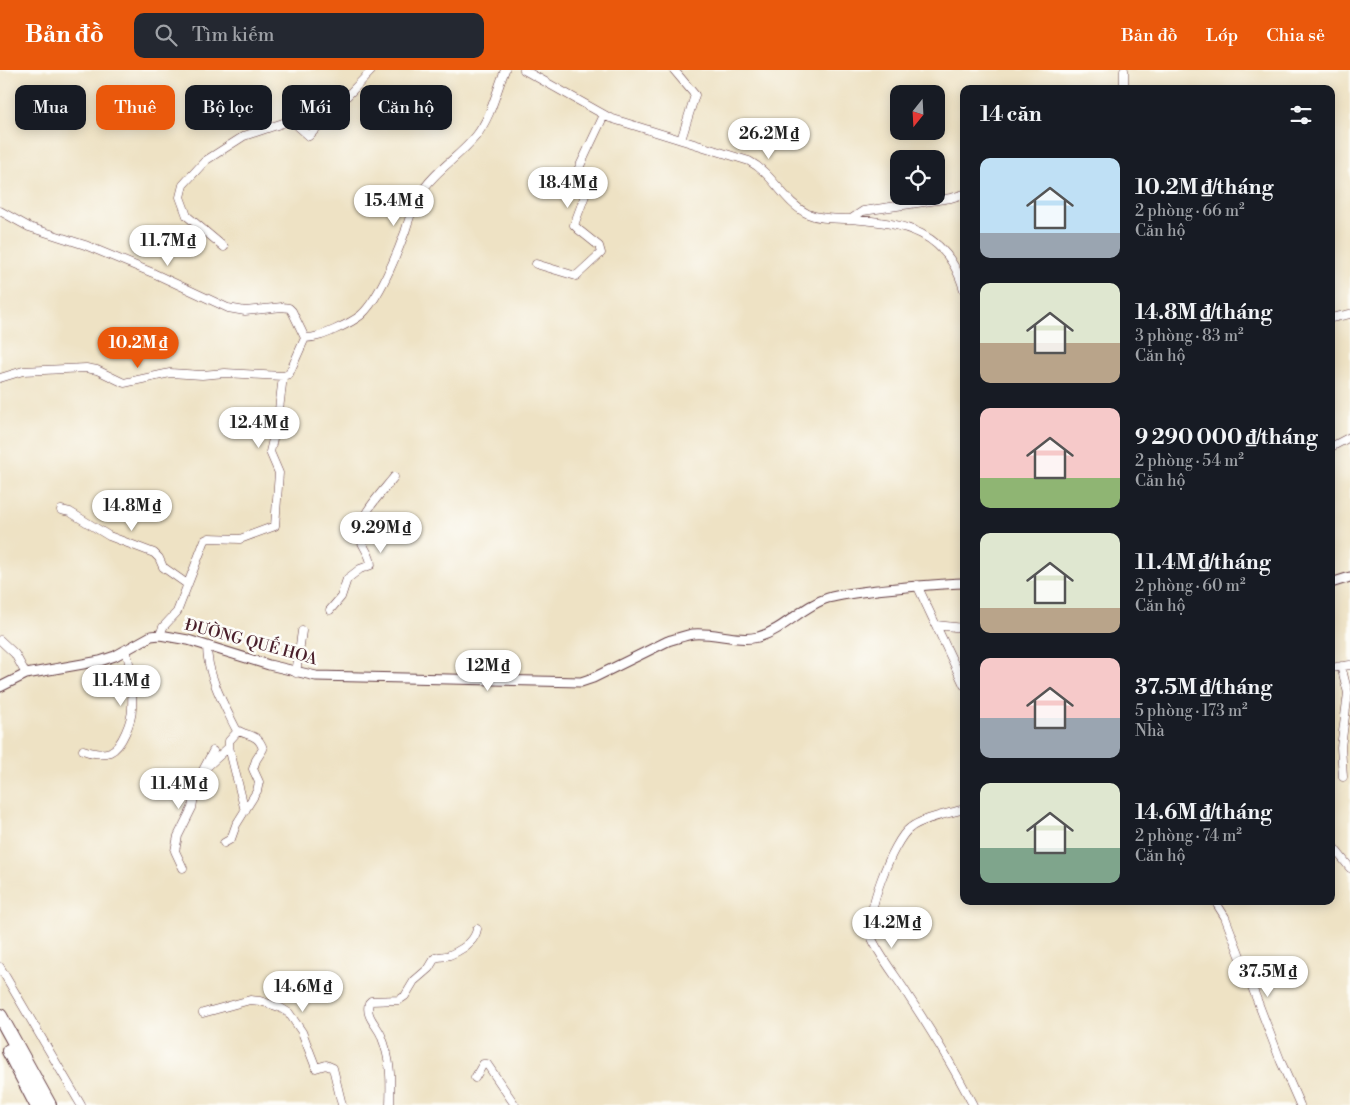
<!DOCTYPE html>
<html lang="vi">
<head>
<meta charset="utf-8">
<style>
	body { margin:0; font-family:"Libre Bodoni",serif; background:#242831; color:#f1f3f6; height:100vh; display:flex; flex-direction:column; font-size:19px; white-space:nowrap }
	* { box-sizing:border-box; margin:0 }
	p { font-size:16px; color:#9ea1a6 }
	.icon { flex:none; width:28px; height:28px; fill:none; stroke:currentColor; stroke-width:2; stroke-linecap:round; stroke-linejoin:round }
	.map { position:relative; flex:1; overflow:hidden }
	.side { position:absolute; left:960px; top:15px; width:375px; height:820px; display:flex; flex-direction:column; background:#171b24; border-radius:10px; box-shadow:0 2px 12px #0003 }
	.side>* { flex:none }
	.hud { position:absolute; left:15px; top:15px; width:475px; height:45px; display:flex; gap:10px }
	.needle { width:32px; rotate:198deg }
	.buttons { position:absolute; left:890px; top:15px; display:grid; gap:10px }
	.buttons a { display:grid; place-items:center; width:55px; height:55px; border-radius:10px; background:#171b24; box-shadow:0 2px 12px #0003; font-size:25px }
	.price { position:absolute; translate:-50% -42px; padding:0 11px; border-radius:18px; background:#fff; color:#222; font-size:16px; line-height:32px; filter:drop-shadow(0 1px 2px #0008) }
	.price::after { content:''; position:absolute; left:50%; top:30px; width:15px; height:11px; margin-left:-8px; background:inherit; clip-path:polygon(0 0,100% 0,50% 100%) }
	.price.selected { background:#ea580c; color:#fff }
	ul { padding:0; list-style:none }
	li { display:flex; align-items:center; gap:15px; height:125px; padding:0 20px }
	li span { display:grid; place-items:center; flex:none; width:140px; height:100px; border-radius:10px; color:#555 }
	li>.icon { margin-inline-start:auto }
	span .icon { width:60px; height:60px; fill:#fffc; stroke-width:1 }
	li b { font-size:21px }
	h2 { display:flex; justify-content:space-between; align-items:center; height:60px; padding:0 20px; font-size:21px }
	.tag { padding:0 18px; border-radius:10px; background:#171b24; box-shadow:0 2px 12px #0003; font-size:18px; line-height:45px }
	.tag.selected { background:#ea580c; color:#fff }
	header { display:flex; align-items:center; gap:30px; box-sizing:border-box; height:70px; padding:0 25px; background:#ea580c; color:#fff }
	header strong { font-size:24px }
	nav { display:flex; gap:28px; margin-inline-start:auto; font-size:18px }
	.search { width:350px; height:45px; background:#242831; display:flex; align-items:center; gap:12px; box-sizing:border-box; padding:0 18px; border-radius:10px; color:#9ea1a6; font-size:19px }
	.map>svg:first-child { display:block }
</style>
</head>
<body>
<header>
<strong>Bản đồ</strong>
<div class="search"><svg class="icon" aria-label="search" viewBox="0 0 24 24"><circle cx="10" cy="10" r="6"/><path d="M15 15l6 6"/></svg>Tìm kiếm</div>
<nav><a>Bản đồ</a><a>Lớp</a><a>Chia sẻ</a></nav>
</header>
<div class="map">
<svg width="1350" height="1035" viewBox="0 0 1350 1035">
	<rect width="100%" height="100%" fill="#fdfcf7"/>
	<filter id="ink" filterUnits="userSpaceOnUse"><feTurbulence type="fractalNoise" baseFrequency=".02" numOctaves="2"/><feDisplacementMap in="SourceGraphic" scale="10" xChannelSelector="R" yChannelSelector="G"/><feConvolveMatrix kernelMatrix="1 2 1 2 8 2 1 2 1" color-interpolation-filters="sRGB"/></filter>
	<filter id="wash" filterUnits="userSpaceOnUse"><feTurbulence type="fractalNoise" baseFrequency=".0096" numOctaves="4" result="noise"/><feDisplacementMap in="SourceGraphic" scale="20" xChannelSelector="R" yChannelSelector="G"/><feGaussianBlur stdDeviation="1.12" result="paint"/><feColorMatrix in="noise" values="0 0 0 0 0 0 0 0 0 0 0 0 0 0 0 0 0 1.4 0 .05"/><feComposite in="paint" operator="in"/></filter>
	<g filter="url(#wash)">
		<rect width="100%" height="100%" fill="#eee2c4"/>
	</g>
	<g filter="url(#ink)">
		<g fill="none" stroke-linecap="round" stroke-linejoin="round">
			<defs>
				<path id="minor" d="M524,0l86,48 139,43c25,13 34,41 59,53 14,6 28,4 42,5 55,4 97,12 114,71
					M674,0l21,25 -14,45
					M1124,19v-19
					M0,141l29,16 56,18 68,28 75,35 17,3 37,-4 7,1 3,3 13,27
					M851,149l12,-8 88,-13 13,-4
					M224,177l-37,-31 -7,-19 3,-12 22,-24 39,-25 45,-15h3l17,15 63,-66
					M536,194l40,12 25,-23 -2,-7 -20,-16 -5,-5 13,-35 -9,-20 26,-55
					M1331,248l19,-4
					M0,308l23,-7 63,-3 11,2 27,13 46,-10 32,2 23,-2 58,3 6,-2 16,-36c11,0 20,-4 29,-8 9,-4 20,-9 27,-15 18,-16 36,-61 44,-83 4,-12 7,-25 14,-36 14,-24 39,-38 57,-60 15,-19 20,-44 29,-66
					M1331,377l19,-10
					M61,440l9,2 39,24 45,17 5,5 4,9 24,17
					M917,515l47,100
					M330,540l11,-13 6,-18 13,-10 11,-4c0,-11 -9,-18 -11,-28 -5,-18 24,-47 34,-60
					M936,555l28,3
					M160,565l3,-8 14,-15 28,-72 4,-2 31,1 35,-13 4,-53 -9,-21 8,-34 5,-42
					M0,570l15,14 11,20
					M207,576c0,29 16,57 29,83 10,8 22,3 27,20l-7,11 -3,9 6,13 -2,9 -21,34 -5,14 -7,4
					M1341,596l7,27 -7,54 2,30
					M1331,598l19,-3
					M296,603l6,-42
					M238,661l-9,10v6l16,64
					M83,680c7,3 19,5 27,2 12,-5 22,-32 22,-44 1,-21 -1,-39 -6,-59
					M208,696l21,-19
					M964,739c-16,5 -41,9 -54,19 -17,12 -46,88 -39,108 6,17 28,44 38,61 23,35 45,71 64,108
					M1331,774l19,24
					M183,798l-8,-17 3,-15 14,-28 3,-18 8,-20 10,-19
					M1215,831l10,16 56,145 19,43
					M0,897l81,138
					M203,943l47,-13 10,1 19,6 10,6 13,19 14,36 10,-3 7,3 9,37
					M475,1008l8,-14h4l28,41
					M390,1035c1,-27 1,-45 -9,-70 -5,-11 -16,-19 -12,-32l2,-2 28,-1 6,-4 9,-15 15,-13 6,-10c6,-2 12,-1 17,-4 11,-5 23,-13 25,-25"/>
				<path id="tertiary" d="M1331,513l19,-6
					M0,617l26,-13 74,-13 15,-5 36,-20 9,-1 28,5 81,25 47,11 265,6 12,-4 75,-37c8,-2 17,-6 25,-7 22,-2 44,8 65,3 26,-7 44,-31 70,-39 15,-4 32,-6 49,-8 29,-3 57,-6 87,-7"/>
				<path id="motorway" d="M0,946l49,89
					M9,981l28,54"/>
			</defs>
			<use href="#minor" stroke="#633c42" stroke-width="9"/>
			<use href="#tertiary" stroke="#633c42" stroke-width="11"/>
			<use href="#motorway" stroke="#633c42" stroke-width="16"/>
			<use href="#minor" stroke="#fff" stroke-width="8"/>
			<use href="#tertiary" stroke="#fff" stroke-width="9"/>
			<use href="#motorway" stroke="#fff" stroke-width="14"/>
		</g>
	</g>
	<g text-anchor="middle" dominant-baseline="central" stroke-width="5" stroke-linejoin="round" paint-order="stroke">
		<g font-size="16" fill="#4a1f2b" stroke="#fdfcf7">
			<text transform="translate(251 572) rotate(15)">ĐƯỜNG QUẾ HOA</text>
		</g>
	</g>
</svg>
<div class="buttons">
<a><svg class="needle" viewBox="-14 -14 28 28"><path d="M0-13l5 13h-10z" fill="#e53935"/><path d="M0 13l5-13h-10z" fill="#9ea1a6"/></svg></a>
<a><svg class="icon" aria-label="locate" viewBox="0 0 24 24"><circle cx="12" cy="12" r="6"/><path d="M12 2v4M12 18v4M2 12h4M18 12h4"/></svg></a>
</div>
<b class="price" style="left:769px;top:90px">26.2M ₫</b>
<b class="price" style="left:568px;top:139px">18.4M ₫</b>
<b class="price" style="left:394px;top:157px">15.4M ₫</b>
<b class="price" style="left:168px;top:197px">11.7M ₫</b>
<b class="price selected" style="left:138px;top:299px">10.2M ₫</b>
<b class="price" style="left:259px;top:379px">12.4M ₫</b>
<b class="price" style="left:132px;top:462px">14.8M ₫</b>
<b class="price" style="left:381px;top:484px">9.29M ₫</b>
<b class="price" style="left:488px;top:622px">12M ₫</b>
<b class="price" style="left:121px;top:637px">11.4M ₫</b>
<b class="price" style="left:179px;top:740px">11.4M ₫</b>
<b class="price" style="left:892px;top:879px">14.2M ₫</b>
<b class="price" style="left:1268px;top:928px">37.5M ₫</b>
<b class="price" style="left:303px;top:943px">14.6M ₫</b>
<div class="hud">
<a class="tag">Mua</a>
<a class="tag selected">Thuê</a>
<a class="tag">Bộ lọc</a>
<a class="tag">Mới</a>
<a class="tag">Căn hộ</a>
</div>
<section class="side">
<h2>14 căn<svg class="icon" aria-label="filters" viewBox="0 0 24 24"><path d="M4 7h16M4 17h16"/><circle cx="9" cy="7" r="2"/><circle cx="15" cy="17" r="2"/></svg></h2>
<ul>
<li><span style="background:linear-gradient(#bfe0f5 75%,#9aa5b1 0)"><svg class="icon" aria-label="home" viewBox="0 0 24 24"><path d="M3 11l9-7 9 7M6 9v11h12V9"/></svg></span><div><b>10.2M ₫/tháng</b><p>2 phòng · 66 m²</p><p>Căn hộ</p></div></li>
<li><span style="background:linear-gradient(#dfe7d0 60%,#b9a48a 0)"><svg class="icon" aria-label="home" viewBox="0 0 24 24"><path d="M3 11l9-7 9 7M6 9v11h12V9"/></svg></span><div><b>14.8M ₫/tháng</b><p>3 phòng · 83 m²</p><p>Căn hộ</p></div></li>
<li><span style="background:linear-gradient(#f6c9c9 70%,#8fb573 0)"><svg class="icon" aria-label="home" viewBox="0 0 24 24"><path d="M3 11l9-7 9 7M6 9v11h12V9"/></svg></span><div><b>9 290 000 ₫/tháng</b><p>2 phòng · 54 m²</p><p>Căn hộ</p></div></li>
<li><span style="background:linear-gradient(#dfe7d0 75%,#b9a48a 0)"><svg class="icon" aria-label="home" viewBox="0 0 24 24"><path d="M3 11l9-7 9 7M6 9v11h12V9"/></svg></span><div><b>11.4M ₫/tháng</b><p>2 phòng · 60 m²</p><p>Căn hộ</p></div></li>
<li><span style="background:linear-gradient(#f6c9c9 60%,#9aa5b1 0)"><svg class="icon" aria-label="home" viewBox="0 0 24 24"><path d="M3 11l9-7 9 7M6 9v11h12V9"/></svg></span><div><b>37.5M ₫/tháng</b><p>5 phòng · 173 m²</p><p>Nhà</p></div></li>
<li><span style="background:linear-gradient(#dfe7d0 65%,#7fa58c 0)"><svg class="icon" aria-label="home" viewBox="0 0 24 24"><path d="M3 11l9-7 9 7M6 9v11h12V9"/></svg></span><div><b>14.6M ₫/tháng</b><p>2 phòng · 74 m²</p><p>Căn hộ</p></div></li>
</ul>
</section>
</div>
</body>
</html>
